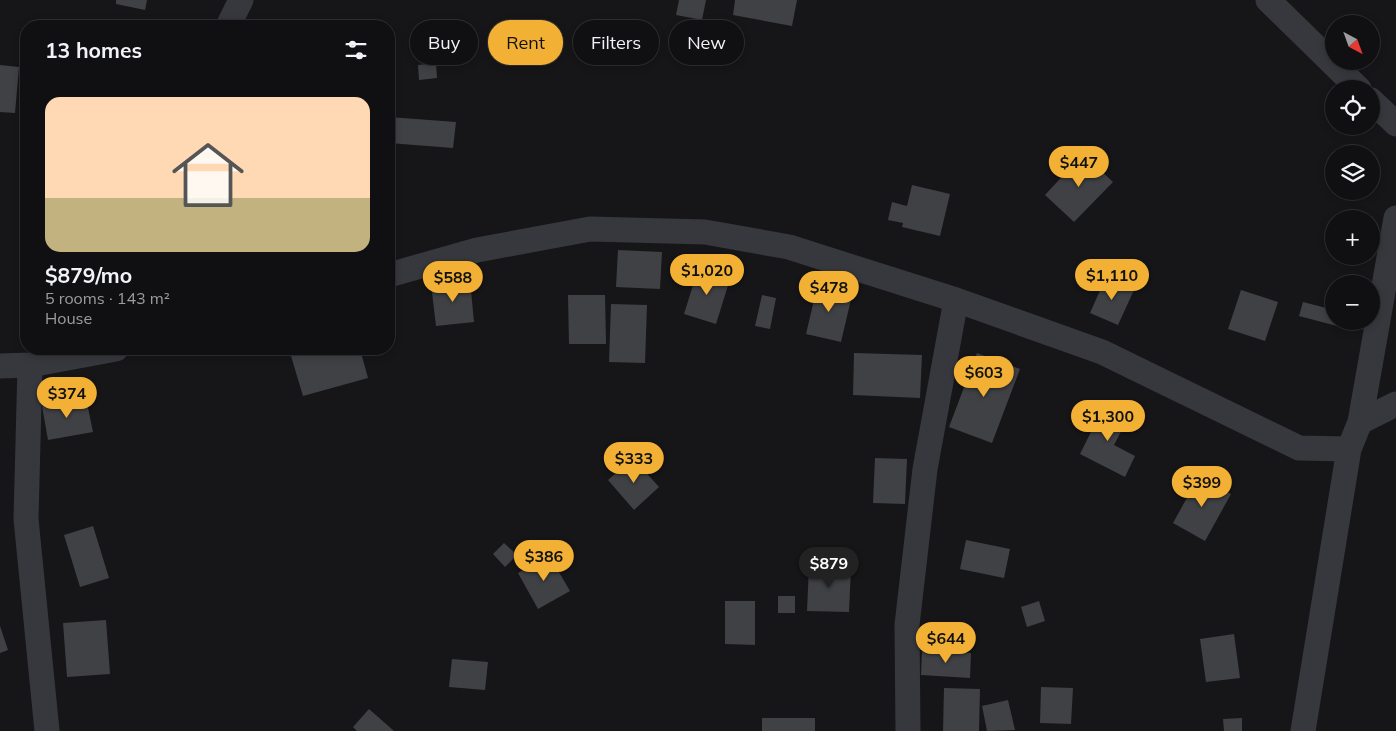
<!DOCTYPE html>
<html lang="en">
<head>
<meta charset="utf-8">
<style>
	body { margin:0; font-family:Mulish,sans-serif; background:#19191b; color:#f1f3f6; height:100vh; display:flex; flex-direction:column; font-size:19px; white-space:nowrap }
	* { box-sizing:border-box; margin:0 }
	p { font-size:16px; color:#9c9d9f }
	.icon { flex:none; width:28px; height:28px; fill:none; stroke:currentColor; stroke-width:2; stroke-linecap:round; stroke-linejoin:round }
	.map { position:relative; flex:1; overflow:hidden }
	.side { position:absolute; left:20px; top:20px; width:375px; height:335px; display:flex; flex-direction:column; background:#101012; border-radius:20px; box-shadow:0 2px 8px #0003,0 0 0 1px #303032 }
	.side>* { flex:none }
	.top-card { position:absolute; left:410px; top:20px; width:475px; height:45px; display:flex; gap:10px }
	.needle { width:32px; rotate:139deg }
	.controls { position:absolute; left:1325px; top:15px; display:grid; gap:10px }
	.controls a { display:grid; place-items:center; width:55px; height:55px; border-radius:50%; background:#101012; box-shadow:0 2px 8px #0003,0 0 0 1px #303032; font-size:25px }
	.price { position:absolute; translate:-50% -42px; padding:0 11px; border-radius:18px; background:#f2b134; color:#111; font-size:16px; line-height:32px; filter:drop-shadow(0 1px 2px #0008) }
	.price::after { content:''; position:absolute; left:50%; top:30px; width:15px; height:11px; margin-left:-8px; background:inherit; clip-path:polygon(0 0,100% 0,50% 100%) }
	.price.on { background:#222; color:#fff }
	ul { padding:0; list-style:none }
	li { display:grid; align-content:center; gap:10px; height:265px; padding:0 25px }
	li span { display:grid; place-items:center; height:155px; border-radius:15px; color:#555 }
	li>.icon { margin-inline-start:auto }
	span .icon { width:90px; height:90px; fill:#fffc; stroke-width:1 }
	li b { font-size:21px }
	h2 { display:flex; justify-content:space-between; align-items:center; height:60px; padding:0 25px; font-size:21px }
	.chip { padding:0 18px; border-radius:22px; background:#101012; box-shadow:0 2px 8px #0003,0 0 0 1px #303032; font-size:18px; line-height:45px }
	.chip.on { background:#f2b134; color:#111 }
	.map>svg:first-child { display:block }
</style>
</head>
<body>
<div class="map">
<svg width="1396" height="731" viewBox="0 0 1396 731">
	<rect width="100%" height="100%" fill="#161618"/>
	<path fill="#404145" d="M116,0h31l-2,10 -29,-6z
		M679,0h27l-4,20 -26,-5z
		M735,0h62l-5,26 -59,-11z
		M624,23l3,26 -19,2 -3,-25z
		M436,63l1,15 -18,2 -1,-15z
		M0,65l19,2 -4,46 -15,-1z
		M389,117l67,5 -3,26 -64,-5z
		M1083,154l30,28 -39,40 -29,-27z
		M912,185l38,9 -10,42 -38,-9 1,-4 -15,-3 4,-18 15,4z
		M618,250l44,2 -2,37 -44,-2z
		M698,269l32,10 -14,45 -32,-10z
		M1106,277l28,13 -16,35 -28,-12z
		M470,280l4,42 -38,4 -5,-42z
		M818,283l35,8 -12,51 -35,-8z
		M1241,290l37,12 -13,39 -37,-12z
		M568,295h37l1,49h-37z
		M762,295l14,3 -6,31 -15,-3z
		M1303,302l31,8v11h4l-1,5 -38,-10z
		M611,304l36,1 -2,58 -36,-1z
		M318,349h42l8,29 -65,18 -12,-40z
		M854,353l68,2 -2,43 -67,-3z
		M977,353l43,16 -28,74 -43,-16z
		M86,398l7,34 -45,8 -6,-34z
		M1105,404l24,12 -15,29 21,11 -10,21 -45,-23z
		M633,458l26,29 -25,23 -26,-30z
		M875,458l32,1 -2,45 -32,-1z
		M1199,476l32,18 -26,47 -32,-18z
		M93,526l16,52 -29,9 -16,-52z
		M966,540l44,9 -6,29 -44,-9z
		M504,543l13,12 -12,12 -12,-13z
		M549,555l21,36 -32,18 -20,-36z
		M809,566l42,2 -2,44 -42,-1z
		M778,596h17v17h-17z
		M725,601h30v44l-30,-1z
		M1039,601l6,20 -18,6 -6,-20z
		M106,620l4,54 -43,3 -4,-54z
		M0,626l8,24 -8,3z
		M1234,634l6,44 -34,4 -6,-43z
		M922,651l49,2 -1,25 -49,-3z
		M452,659l36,3 -3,28 -36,-3z
		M1041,687l32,1 -2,36 -31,-1z
		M944,688l36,1 -1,42h-36z
		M1008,700l7,30 -28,1 -5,-25z
		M369,709l25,22h-37l-4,-4z
		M762,718h53v13h-53z
		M1242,718v13h-18l-1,-12z"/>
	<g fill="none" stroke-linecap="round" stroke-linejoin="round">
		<path stroke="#37383d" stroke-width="25" d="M1268,0l91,89
			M228,26l13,-26
			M1371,100l25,24
			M389,275l88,-25 113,-21 115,3 84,15 167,53 146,52 197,96 50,1
			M30,365l-4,154 21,212
			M0,366l30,-1 86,-16
			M1360,422l36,-18
			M908,731l-1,-106 18,-156 31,-169
			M1303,731l46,-282 11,-27 36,-204"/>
	</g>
</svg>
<div class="controls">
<a><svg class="needle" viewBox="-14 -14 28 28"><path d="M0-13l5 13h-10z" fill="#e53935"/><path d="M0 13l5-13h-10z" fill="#9c9d9f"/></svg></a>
<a><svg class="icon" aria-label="locate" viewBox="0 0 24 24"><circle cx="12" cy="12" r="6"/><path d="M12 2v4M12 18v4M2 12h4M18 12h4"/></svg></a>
<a><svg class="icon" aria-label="layers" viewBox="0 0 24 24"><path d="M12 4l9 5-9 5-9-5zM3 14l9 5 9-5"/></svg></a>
<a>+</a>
<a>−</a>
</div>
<b class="price" style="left:1079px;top:188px">$447</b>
<b class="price" style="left:707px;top:296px">$1,020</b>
<b class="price" style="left:1112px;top:301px">$1,110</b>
<b class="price" style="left:453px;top:303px">$588</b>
<b class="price" style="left:829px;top:313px">$478</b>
<b class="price" style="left:984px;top:398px">$603</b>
<b class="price" style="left:67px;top:419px">$374</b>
<b class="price" style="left:1108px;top:442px">$1,300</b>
<b class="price" style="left:634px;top:484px">$333</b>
<b class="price" style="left:1202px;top:508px">$399</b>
<b class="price" style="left:544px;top:582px">$386</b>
<b class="price on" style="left:829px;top:589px">$879</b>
<b class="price" style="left:946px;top:664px">$644</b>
<div class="top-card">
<a class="chip">Buy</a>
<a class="chip on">Rent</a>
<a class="chip">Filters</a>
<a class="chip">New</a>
</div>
<section class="side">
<h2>13 homes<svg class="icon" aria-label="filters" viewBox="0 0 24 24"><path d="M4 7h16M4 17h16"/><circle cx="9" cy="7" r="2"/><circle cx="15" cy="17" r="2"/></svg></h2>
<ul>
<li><span style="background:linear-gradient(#ffd9b3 65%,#c2b280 0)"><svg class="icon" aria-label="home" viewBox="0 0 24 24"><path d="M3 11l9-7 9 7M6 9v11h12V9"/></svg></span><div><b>$879/mo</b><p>5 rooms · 143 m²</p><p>House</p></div></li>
</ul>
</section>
</div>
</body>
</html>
